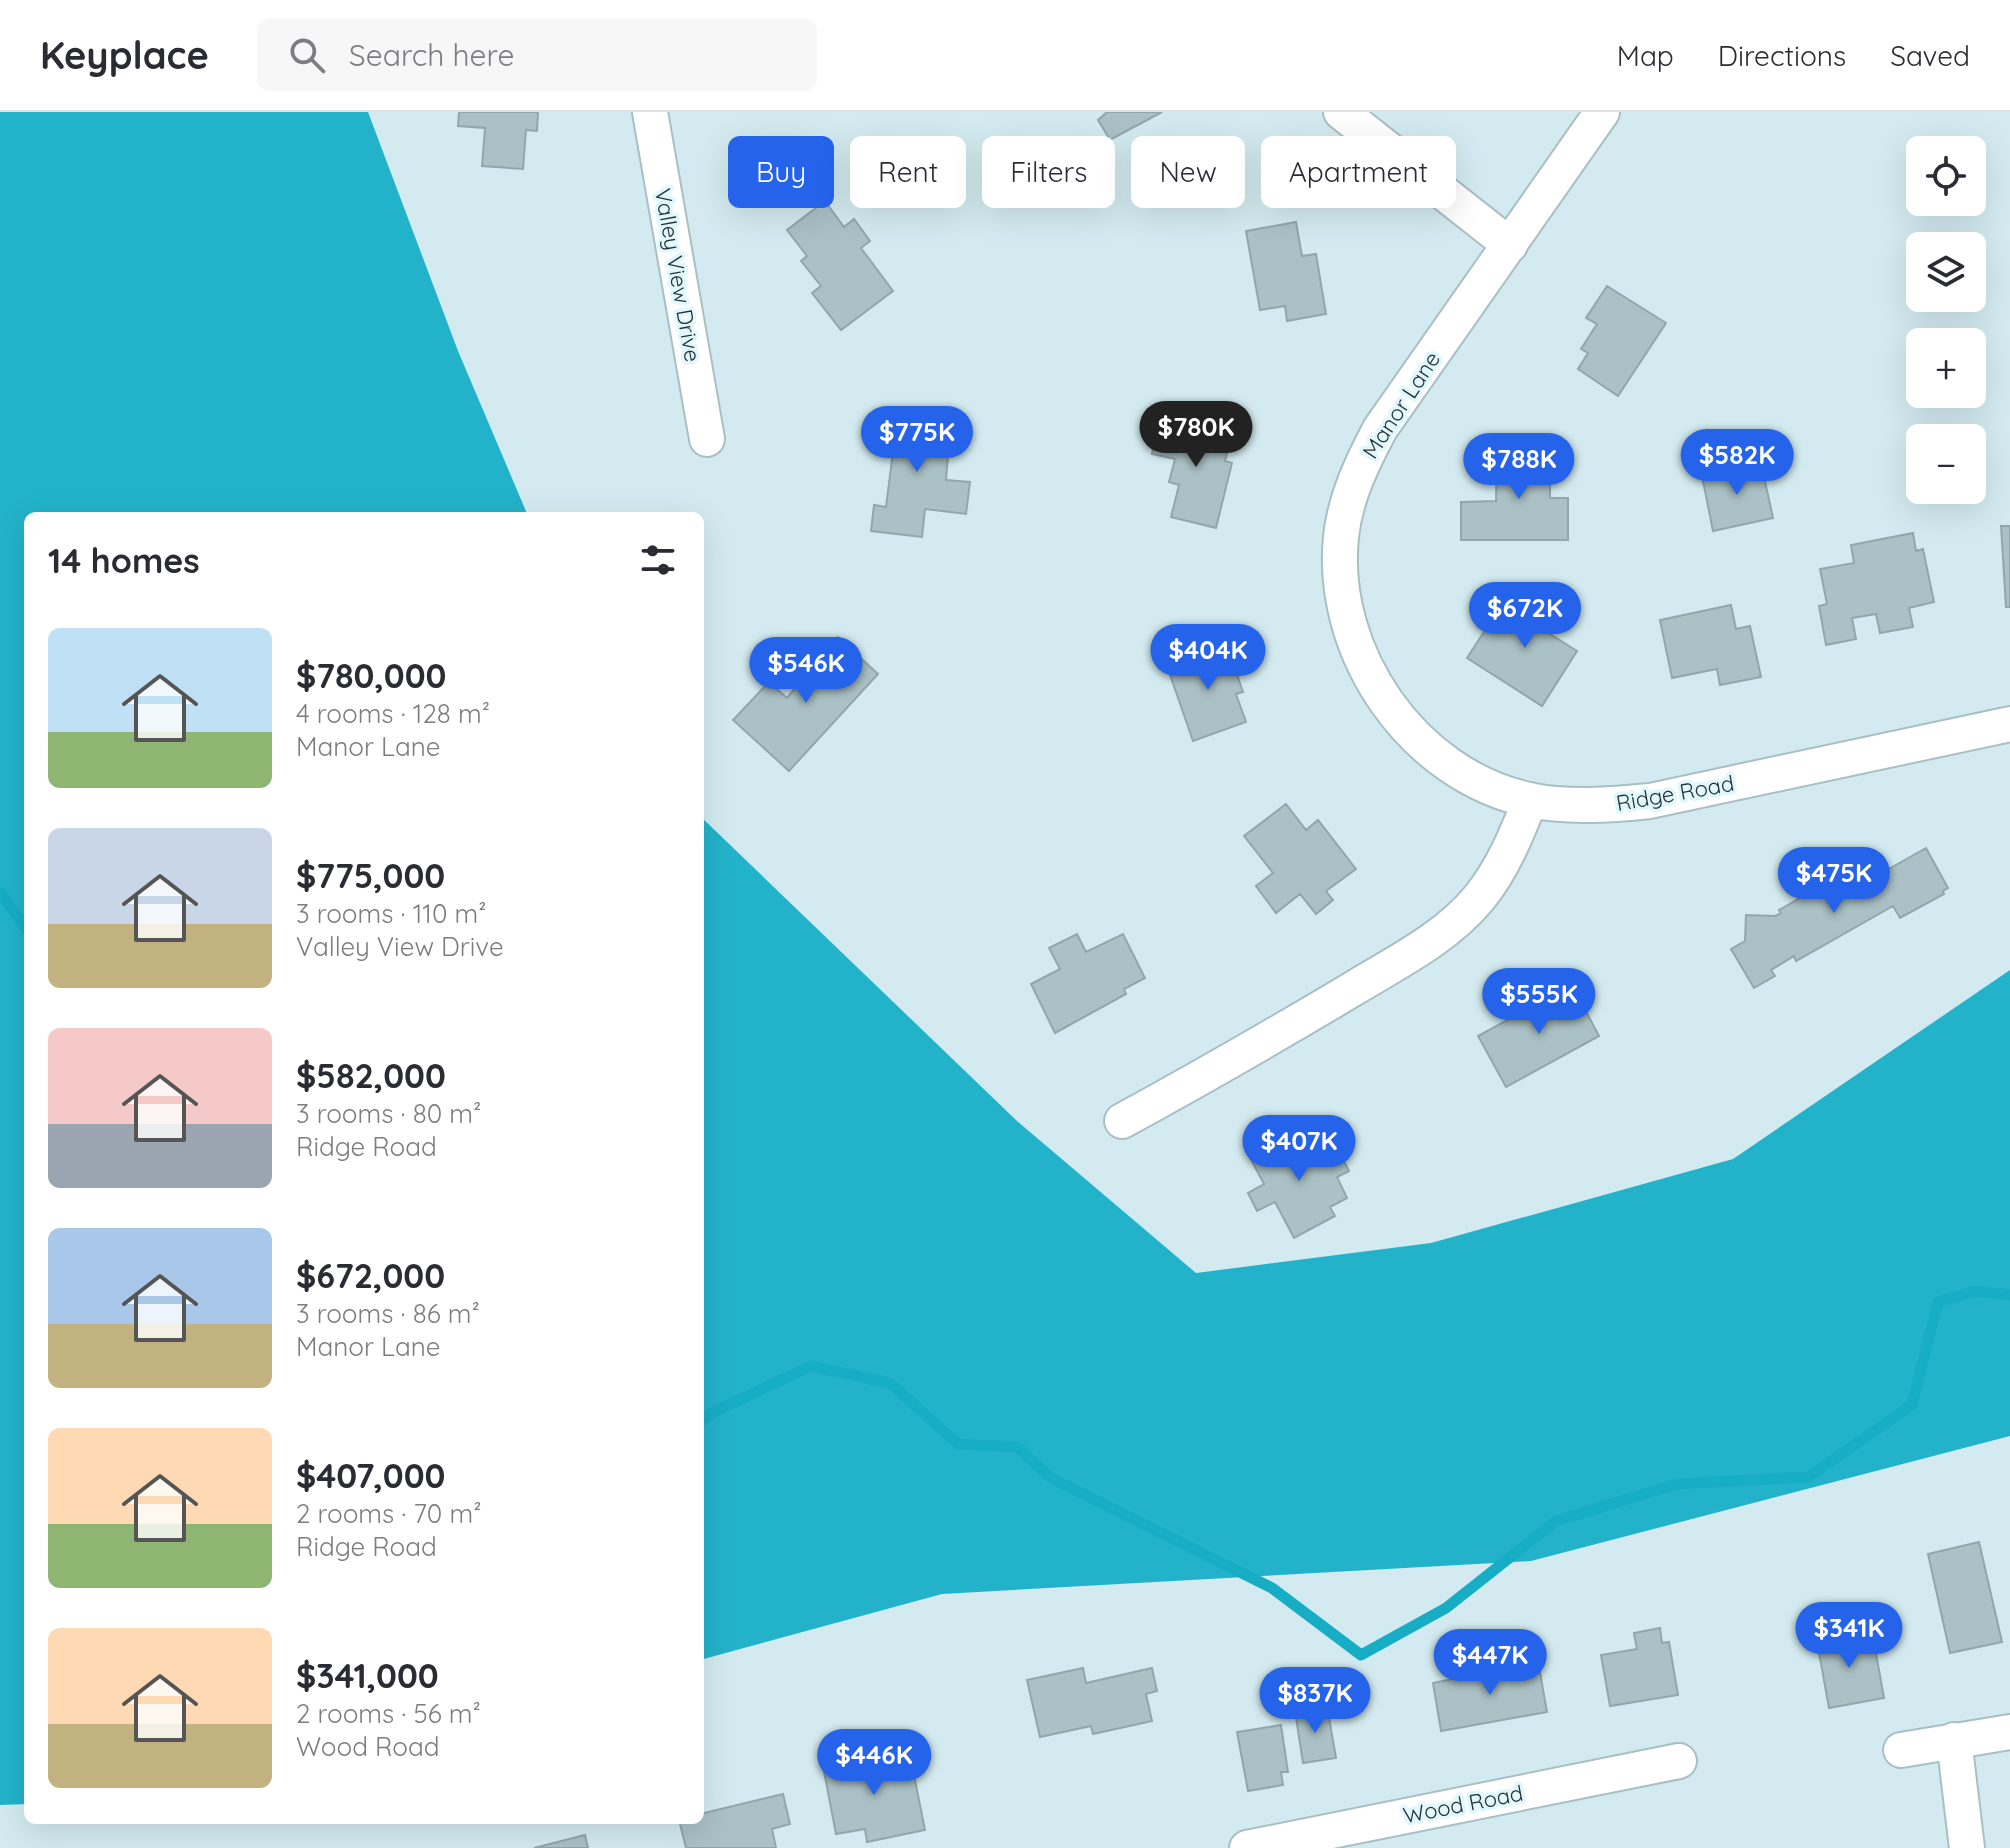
<!DOCTYPE html>
<html lang="en">
<head>
<meta charset="utf-8">
<style>
	body { margin:0; font-family:Quicksand,sans-serif; background:#f7f7f7; color:#2b2b33; height:100vh; display:flex; flex-direction:column; font-size:30px; white-space:nowrap }
	* { box-sizing:border-box; margin:0 }
	p { font-size:26px; color:#7c7c81 }
	.icon { flex:none; width:44px; height:44px; fill:none; stroke:currentColor; stroke-width:2; stroke-linecap:round; stroke-linejoin:round }
	.map { position:relative; flex:1; overflow:hidden }
	.sheet { position:absolute; left:24px; top:400px; width:680px; height:1312px; display:flex; flex-direction:column; background:#fff; border-radius:12px; box-shadow:0 8px 32px #0002 }
	.sheet>* { flex:none }
	.top-card { position:absolute; left:728px; top:24px; width:760px; height:72px; display:flex; gap:16px }
	.buttons { position:absolute; left:1906px; top:24px; display:grid; gap:16px }
	.buttons a { display:grid; place-items:center; width:80px; height:80px; border-radius:12px; background:#fff; box-shadow:0 8px 32px #0002; font-size:40px }
	.price { position:absolute; translate:-50% -68px; padding:0 18px; border-radius:28px; background:#2563eb; color:#fff; font-size:26px; line-height:52px; filter:drop-shadow(0 2px 4px #0008) }
	.price::after { content:''; position:absolute; left:50%; top:48px; width:24px; height:18px; margin-left:-12px; background:inherit; clip-path:polygon(0 0,100% 0,50% 100%) }
	.price.selected { background:#222; color:#fff }
	ul { padding:0; list-style:none }
	li { display:flex; align-items:center; gap:24px; height:200px; padding:0 24px }
	li span { display:grid; place-items:center; flex:none; width:224px; height:160px; border-radius:12px; color:#555 }
	li>.icon { margin-inline-start:auto }
	span .icon { width:96px; height:96px; fill:#fffc; stroke-width:1 }
	li b { font-size:34px }
	h2 { display:flex; justify-content:space-between; align-items:center; height:96px; padding:0 24px; font-size:34px }
	.tag { padding:0 28px; border-radius:12px; background:#fff; box-shadow:0 8px 32px #0002; font-size:28px; line-height:72px }
	.tag.selected { background:#2563eb; color:#fff }
	header { display:flex; align-items:center; gap:48px; box-sizing:border-box; height:112px; padding:0 40px; background:#fff; border-bottom:2px solid #e1e1e2 }
	header strong { font-size:38px }
	nav { display:flex; gap:44px; margin-inline-start:auto; font-size:28px }
	.search { width:560px; height:72px; background:#f7f7f7; display:flex; align-items:center; gap:20px; box-sizing:border-box; padding:0 28px; border-radius:12px; color:#7c7c81; font-size:30px }
	.map>svg:first-child { display:block }
</style>
</head>
<body>
<header>
<strong>Keyplace</strong>
<div class="search"><svg class="icon" aria-label="search" viewBox="0 0 24 24"><circle cx="10" cy="10" r="6"/><path d="M15 15l6 6"/></svg>Search here</div>
<nav><a>Map</a><a>Directions</a><a>Saved</a></nav>
</header>
<div class="map">
<svg width="2010" height="1736" viewBox="0 0 2010 1736">
	<rect width="100%" height="100%" fill="#d3ebf0"/>
	<path fill="#22b3ca" d="M0,0h368l90,239 70,165h-500v1288l-28,1z
		M700,704l317,305 179,152 235,-30 302,-84 277,-189v466l-479,125 -589,33 -242,66z"/>
	<g fill="none" stroke-linecap="round" stroke-linejoin="round">
		<path stroke="#17adc5" stroke-width="11" d="M0,780l28,39
			M700,1310l12,-9 98,-47 80,17 68,61 59,3 34,31 221,110 89,67 85,-47 110,-87 121,-37 131,-7 104,-72 26,-103 38,-11 34,4"/>
	</g>
	<path fill="#aac1c5" stroke="#91a7ac" stroke-width="2" d="M459,0h79l-1,19 -11,-1 -3,39 -41,-3 3,-38 -27,-2z
		M1107,0h55l-52,28 -12,-20z
		M825,89l19,26 10,-8 16,22 -9,7 32,43 -52,39 -29,-37 9,-7 -20,-25 6,-5 -20,-26z
		M1296,110l6,34 14,-2 10,60 -39,7 -2,-15 -25,4 -14,-79z
		M1607,174l59,37 -48,73 -40,-27 10,-16 -7,-4 16,-25 -11,-6z
		M884,299l67,8 -5,61 24,2 -4,32 -41,-5 -3,28 -51,-6 3,-26 12,2 7,-56 -13,-1z
		M1160,305l72,17 -7,27 7,2 -16,65 -45,-11 8,-32 -10,-3 6,-23 -23,-5z
		M1497,335h53v51h18v42h-107v-38l35,-1z
		M1761,351l12,55 -60,13 -11,-55z
		M2001,414h9v81h-4z
		M1913,421l3,18 7,-2 11,53 -25,6 4,19 -33,6 -4,-19 -24,4 4,21 -30,6 -7,-39 8,-2 -7,-35 34,-6 -3,-18z
		M1526,479l37,24 -13,19 27,17 -35,55 -75,-48 26,-40 12,7z
		M1731,493l5,24 14,-3 11,51 -41,8 -3,-16 -45,9 -12,-58z
		M838,525l40,37 -89,97 -56,-51 36,-38 18,16z
		M1227,533l16,47 -7,2 10,28 -53,19 -26,-75z
		M1286,692l20,26 12,-10 38,49 -30,22 7,9 -17,14 -16,-20 -24,19 -20,-27 17,-13 -29,-37z
		M1926,736l22,40 -5,3 1,3 -44,24 -7,-12 -97,55 -2,-5 -23,14 4,6 -21,12 -23,-39 14,-8 1,-26 29,1 6,-3 -2,-3 58,-33 9,16z
		M1077,822l9,18 37,-18 22,44 -21,11 2,5 -71,39 -24,-49 29,-15 -11,-21z
		M1572,873l27,51 -93,51 -28,-51z
		M1279,1023l12,23 40,-21 18,34 -12,6 10,21 -17,9 5,9 -41,22 -19,-36 -18,9 -9,-18 16,-9 -17,-32z
		M1979,1430l23,100 -52,11 -22,-99z
		M1660,1516l2,15 7,-1 9,53 -68,11 -9,-51 36,-6 -3,-16z
		M1847,1518l3,16 24,-4 10,56 -55,10 -13,-72z
		M1538,1549l9,51 -106,19 -8,-48z
		M1083,1556l3,15 66,-15 5,23 -11,3 6,27 -59,13 -2,-8 -51,11 -13,-57z
		M1327,1594l9,52 -33,5 -8,-52z
		M1281,1613l7,47h-7l2,13 -35,6 -11,-59z
		M851,1643l2,11 57,-11 15,75 -58,12 -2,-13 -29,5 -14,-73z
		M783,1682l7,30 -18,5 4,19h-90l-7,-28h21v-6z
		M585,1723l3,13h-54z"/>
	<g fill="none" stroke-linecap="round" stroke-linejoin="round">
		<defs>
			<path id="street" d="M650,0l57,327
				M1341,0l169,133
				M1602,0l-222,317c-18,34 -35,69 -39,108 -12,116 72,238 188,263 38,8 82,5 121,1l360,-77
				M1122,1009c79,-43 157,-88 234,-134 43,-26 91,-50 123,-89 23,-28 38,-64 51,-98
				M1954,1628l13,108
				M1901,1638l109,-18
				M1247,1736l432,-87"/>
		</defs>
		<use href="#street" stroke="#a9bfc4" stroke-width="38"/>
		<use href="#street" stroke="#fff" stroke-width="34"/>
	</g>
	<g text-anchor="middle" dominant-baseline="central" stroke-width="7" stroke-linejoin="round" paint-order="stroke">
		<g font-size="22" fill="#283133" stroke="#e0f8fd">
			<text transform="translate(678 163) rotate(80)">Valley View Drive</text>
			<text transform="translate(1401 293) rotate(-57)">Manor Lane</text>
			<text transform="translate(1675 681) rotate(-10)">Ridge Road</text>
			<text transform="translate(1463 1692) rotate(-11)">Wood Road</text>
		</g>
	</g>
</svg>
<div class="buttons">
<a><svg class="icon" aria-label="locate" viewBox="0 0 24 24"><circle cx="12" cy="12" r="6"/><path d="M12 2v4M12 18v4M2 12h4M18 12h4"/></svg></a>
<a><svg class="icon" aria-label="layers" viewBox="0 0 24 24"><path d="M12 4l9 5-9 5-9-5zM3 14l9 5 9-5"/></svg></a>
<a>+</a>
<a>−</a>
</div>
<b class="price selected" style="left:1196px;top:357px">$780K</b>
<b class="price" style="left:917px;top:362px">$775K</b>
<b class="price" style="left:1737px;top:385px">$582K</b>
<b class="price" style="left:1519px;top:389px">$788K</b>
<b class="price" style="left:1525px;top:538px">$672K</b>
<b class="price" style="left:1208px;top:580px">$404K</b>
<b class="price" style="left:806px;top:593px">$546K</b>
<b class="price" style="left:1834px;top:803px">$475K</b>
<b class="price" style="left:1539px;top:924px">$555K</b>
<b class="price" style="left:1299px;top:1071px">$407K</b>
<b class="price" style="left:1849px;top:1558px">$341K</b>
<b class="price" style="left:1490px;top:1585px">$447K</b>
<b class="price" style="left:1315px;top:1623px">$837K</b>
<b class="price" style="left:874px;top:1685px">$446K</b>
<div class="top-card">
<a class="tag selected">Buy</a>
<a class="tag">Rent</a>
<a class="tag">Filters</a>
<a class="tag">New</a>
<a class="tag">Apartment</a>
</div>
<section class="sheet">
<h2>14 homes<svg class="icon" aria-label="filters" viewBox="0 0 24 24"><path d="M4 7h16M4 17h16"/><circle cx="9" cy="7" r="2"/><circle cx="15" cy="17" r="2"/></svg></h2>
<ul>
<li><span style="background:linear-gradient(#bfe0f5 65%,#8fb573 0)"><svg class="icon" aria-label="home" viewBox="0 0 24 24"><path d="M3 11l9-7 9 7M6 9v11h12V9"/></svg></span><div><b>$780,000</b><p>4 rooms · 128 m²</p><p>Manor Lane</p></div></li>
<li><span style="background:linear-gradient(#c9d6e8 60%,#c2b280 0)"><svg class="icon" aria-label="home" viewBox="0 0 24 24"><path d="M3 11l9-7 9 7M6 9v11h12V9"/></svg></span><div><b>$775,000</b><p>3 rooms · 110 m²</p><p>Valley View Drive</p></div></li>
<li><span style="background:linear-gradient(#f6c9c9 60%,#9aa5b1 0)"><svg class="icon" aria-label="home" viewBox="0 0 24 24"><path d="M3 11l9-7 9 7M6 9v11h12V9"/></svg></span><div><b>$582,000</b><p>3 rooms · 80 m²</p><p>Ridge Road</p></div></li>
<li><span style="background:linear-gradient(#a9c7e8 60%,#c2b280 0)"><svg class="icon" aria-label="home" viewBox="0 0 24 24"><path d="M3 11l9-7 9 7M6 9v11h12V9"/></svg></span><div><b>$672,000</b><p>3 rooms · 86 m²</p><p>Manor Lane</p></div></li>
<li><span style="background:linear-gradient(#ffd9b3 60%,#8fb573 0)"><svg class="icon" aria-label="home" viewBox="0 0 24 24"><path d="M3 11l9-7 9 7M6 9v11h12V9"/></svg></span><div><b>$407,000</b><p>2 rooms · 70 m²</p><p>Ridge Road</p></div></li>
<li><span style="background:linear-gradient(#ffd9b3 60%,#c2b280 0)"><svg class="icon" aria-label="home" viewBox="0 0 24 24"><path d="M3 11l9-7 9 7M6 9v11h12V9"/></svg></span><div><b>$341,000</b><p>2 rooms · 56 m²</p><p>Wood Road</p></div></li>
</ul>
</section>
</div>
</body>
</html>
